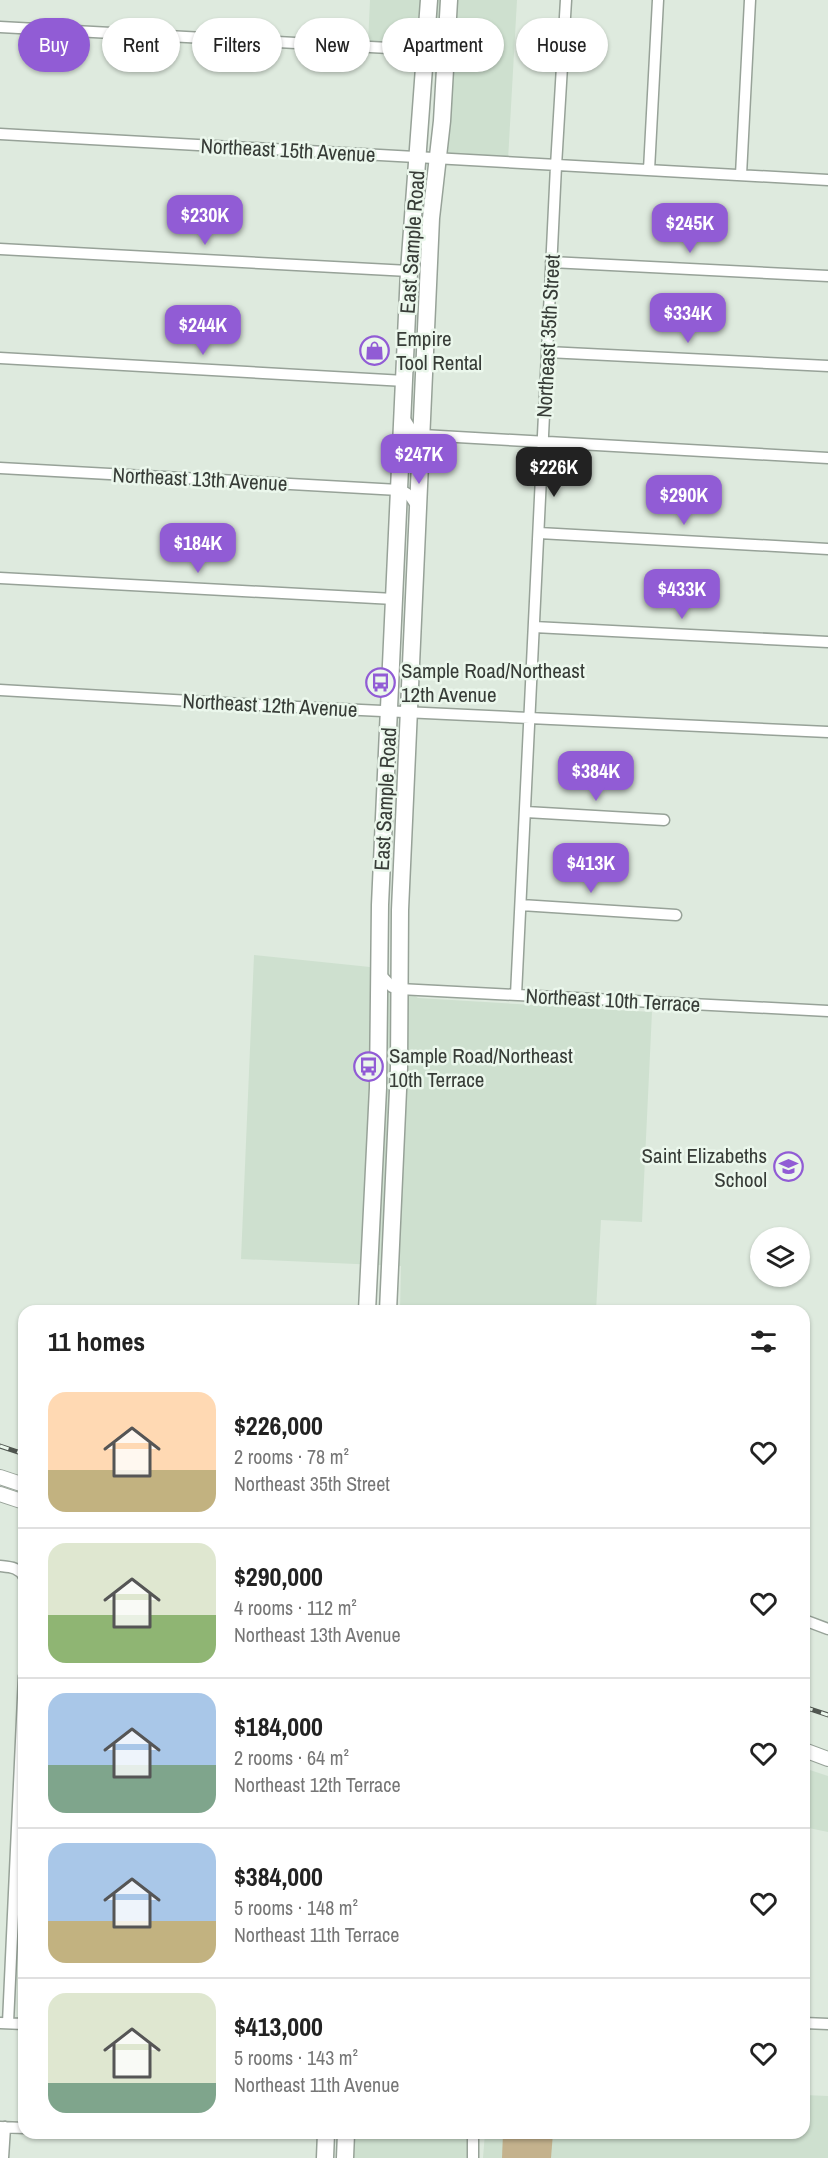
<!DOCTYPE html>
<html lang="en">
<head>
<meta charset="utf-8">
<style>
	body { margin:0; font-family:"Archivo Narrow",sans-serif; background:#f2f2f2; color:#222; height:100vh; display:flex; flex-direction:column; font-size:22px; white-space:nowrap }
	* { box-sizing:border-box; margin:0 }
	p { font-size:20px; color:#767676 }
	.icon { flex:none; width:33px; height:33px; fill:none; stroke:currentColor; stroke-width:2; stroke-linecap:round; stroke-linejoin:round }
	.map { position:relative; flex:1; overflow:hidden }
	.sheet { position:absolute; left:18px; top:1305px; width:792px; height:834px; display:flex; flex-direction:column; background:#fff; border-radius:18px; box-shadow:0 2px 4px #0004 }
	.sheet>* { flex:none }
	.hud { position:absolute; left:18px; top:18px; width:792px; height:54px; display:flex; gap:12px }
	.controls { position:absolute; left:750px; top:1227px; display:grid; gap:12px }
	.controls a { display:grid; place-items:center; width:60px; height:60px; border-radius:50%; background:#fff; box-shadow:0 2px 4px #0004; font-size:30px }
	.price { position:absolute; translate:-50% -51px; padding:0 14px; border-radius:12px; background:#915cd5; color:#fff; font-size:20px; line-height:39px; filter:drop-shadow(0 2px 3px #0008) }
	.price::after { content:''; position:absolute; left:50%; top:36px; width:18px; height:14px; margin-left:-9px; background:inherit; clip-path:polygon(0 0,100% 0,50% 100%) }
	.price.current { background:#222; color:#fff }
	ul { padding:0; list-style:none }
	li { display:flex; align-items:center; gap:18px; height:150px; padding:0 30px }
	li+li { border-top:2px solid #e0e0e0 }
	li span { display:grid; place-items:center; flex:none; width:168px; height:120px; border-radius:18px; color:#555 }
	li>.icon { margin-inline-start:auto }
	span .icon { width:72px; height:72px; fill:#fffc; stroke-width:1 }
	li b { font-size:26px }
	h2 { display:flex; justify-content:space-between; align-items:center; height:72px; padding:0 30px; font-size:26px }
	.tag { padding:0 21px; border-radius:27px; background:#fff; box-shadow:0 2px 4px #0004; font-size:21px; line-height:54px }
	.tag.current { background:#915cd5; color:#fff }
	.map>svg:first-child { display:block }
</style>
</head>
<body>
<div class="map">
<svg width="828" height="2158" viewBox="0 0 828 2158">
	<rect width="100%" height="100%" fill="#deeade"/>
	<path fill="#cee0cf" d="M370,0h147l-9,160 -66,-6 9,-107 -83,-3z
		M254,955l116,12 48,31 234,14 -10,210 -41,-2 -5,91h-196l1,-45 -160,-7z
		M804,1768l24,8v56l-24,-5z
		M804,2095l24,1v62h-345l2,-25h319z
		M355,2133h113v25h-114z"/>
	<path fill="#c4b28d" d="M503,2133h50l-2,25h-49z"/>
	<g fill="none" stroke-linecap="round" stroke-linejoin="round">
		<defs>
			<path id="street" d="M0,27l426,23
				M0,134l828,46
				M649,170l9,-170
				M741,175l9,-175
				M0,249l409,22
				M551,262l277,14
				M547,352l281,14
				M0,358l405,23
				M403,416l8,13 11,6 406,23
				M0,468l399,22c10,2 13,9 18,17
				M539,533l289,16
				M0,578l394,21
				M534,627l294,15
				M0,690l276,16 552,26
				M526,812l138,8
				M521,905l155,10
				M379,973l13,14 7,2 429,22
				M516,995l40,-829 10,-166
				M0,1566c9,1 19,1 24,11
				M804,1620l24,9
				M0,2023l24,1
				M8,2023l16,-347
				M804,2023l24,1
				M0,2127l24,1
				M473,2133v25
				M3,2158l2,-31"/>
			<path id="secondary" d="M0,1477l24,8
				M0,1494l24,8
				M804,1750l24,9"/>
			<path id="primary" d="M367,1311l11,-223 2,-183 29,-634 20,-271
				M388,1311l11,-243 1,-158 31,-692 11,-97 7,-121
				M325,2158l1,-25
				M345,2158l1,-25"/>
		</defs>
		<use href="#street" stroke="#97a298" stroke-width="13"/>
		<use href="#secondary" stroke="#97a298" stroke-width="16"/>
		<use href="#primary" stroke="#97a298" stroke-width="19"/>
		<use href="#street" stroke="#fff" stroke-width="10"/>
		<use href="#secondary" stroke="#fff" stroke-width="14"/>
		<use href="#primary" stroke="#fff" stroke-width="16"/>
		<defs>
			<path id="rail" d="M0,1446l24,8
				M804,1707l24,8"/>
		</defs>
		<use href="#rail" stroke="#505650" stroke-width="5"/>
		<use href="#rail" stroke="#ebf7ec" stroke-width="3" stroke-dasharray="9" stroke-linecap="butt"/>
	</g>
	<defs>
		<symbol id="shop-ring" viewBox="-11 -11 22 22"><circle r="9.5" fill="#ebf7ec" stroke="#915cd5" stroke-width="1.5"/><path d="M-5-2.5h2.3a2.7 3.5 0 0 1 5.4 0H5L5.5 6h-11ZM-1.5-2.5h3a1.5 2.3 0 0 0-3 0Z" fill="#915cd5"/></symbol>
		<symbol id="bus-ring" viewBox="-11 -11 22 22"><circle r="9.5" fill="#ebf7ec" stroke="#915cd5" stroke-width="1.5"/><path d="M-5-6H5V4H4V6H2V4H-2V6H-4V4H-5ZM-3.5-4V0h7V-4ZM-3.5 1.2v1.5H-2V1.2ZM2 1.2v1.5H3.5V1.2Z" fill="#915cd5"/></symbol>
		<symbol id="school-ring" viewBox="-11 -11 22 22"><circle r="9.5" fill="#ebf7ec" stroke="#915cd5" stroke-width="1.5"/><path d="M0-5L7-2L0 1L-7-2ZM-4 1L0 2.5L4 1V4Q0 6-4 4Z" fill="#915cd5"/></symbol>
	</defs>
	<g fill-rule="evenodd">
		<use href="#shop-ring" x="358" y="334" width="33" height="33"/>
		<use href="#bus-ring" x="364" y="666" width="33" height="33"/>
		<use href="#bus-ring" x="352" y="1050" width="33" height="33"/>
		<use href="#school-ring" x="772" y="1150" width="33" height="33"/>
	</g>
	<g text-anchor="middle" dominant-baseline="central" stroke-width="5" stroke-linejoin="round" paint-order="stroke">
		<g font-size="21" fill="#373c37" stroke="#ebf7ec">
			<text transform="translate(288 150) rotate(3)">Northeast 15th Avenue</text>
			<text transform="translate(412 242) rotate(-86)">East Sample Road</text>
			<text transform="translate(548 336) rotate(-87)">Northeast 35th Street</text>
			<text transform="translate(200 479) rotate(3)">Northeast 13th Avenue</text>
			<text transform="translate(270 705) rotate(3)">Northeast 12th Avenue</text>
			<text transform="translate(385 799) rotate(-87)">East Sample Road</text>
			<text transform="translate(613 1000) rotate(3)">Northeast 10th Terrace</text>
		</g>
		<g font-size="21" fill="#373c37" stroke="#ebf7ec" text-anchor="start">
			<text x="396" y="338">Empire<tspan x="396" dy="24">Tool Rental</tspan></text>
			<text x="401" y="670">Sample Road/Northeast<tspan x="401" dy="24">12th Avenue</tspan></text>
			<text x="389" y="1055">Sample Road/Northeast<tspan x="389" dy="24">10th Terrace</tspan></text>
			<text x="767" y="1155" text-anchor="end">Saint Elizabeths<tspan x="767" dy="24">School</tspan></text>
		</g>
	</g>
</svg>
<div class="controls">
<a><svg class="icon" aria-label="layers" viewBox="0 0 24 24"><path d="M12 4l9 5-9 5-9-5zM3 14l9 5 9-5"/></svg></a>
</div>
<b class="price" style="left:205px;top:246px">$230K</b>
<b class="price" style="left:690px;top:254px">$245K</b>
<b class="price" style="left:688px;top:344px">$334K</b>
<b class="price" style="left:203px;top:356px">$244K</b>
<b class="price" style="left:419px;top:485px">$247K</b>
<b class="price current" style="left:554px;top:498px">$226K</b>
<b class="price" style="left:684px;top:526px">$290K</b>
<b class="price" style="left:198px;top:574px">$184K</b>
<b class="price" style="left:682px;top:620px">$433K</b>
<b class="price" style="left:596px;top:802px">$384K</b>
<b class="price" style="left:591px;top:894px">$413K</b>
<div class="hud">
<a class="tag current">Buy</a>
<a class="tag">Rent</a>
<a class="tag">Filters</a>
<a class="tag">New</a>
<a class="tag">Apartment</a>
<a class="tag">House</a>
</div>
<section class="sheet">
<h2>11 homes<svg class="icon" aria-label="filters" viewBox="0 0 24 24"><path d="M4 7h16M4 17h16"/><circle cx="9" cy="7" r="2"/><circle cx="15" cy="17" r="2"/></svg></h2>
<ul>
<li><span style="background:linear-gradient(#ffd9b3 65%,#c2b280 0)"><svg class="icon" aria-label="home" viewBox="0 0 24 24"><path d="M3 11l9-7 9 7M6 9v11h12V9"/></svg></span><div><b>$226,000</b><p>2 rooms · 78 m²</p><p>Northeast 35th Street</p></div><svg class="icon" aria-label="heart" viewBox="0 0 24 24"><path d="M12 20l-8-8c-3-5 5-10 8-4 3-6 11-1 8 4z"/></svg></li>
<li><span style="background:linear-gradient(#dfe7d0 60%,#8fb573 0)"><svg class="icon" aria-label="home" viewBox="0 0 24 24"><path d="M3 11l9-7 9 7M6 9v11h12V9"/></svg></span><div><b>$290,000</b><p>4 rooms · 112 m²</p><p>Northeast 13th Avenue</p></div><svg class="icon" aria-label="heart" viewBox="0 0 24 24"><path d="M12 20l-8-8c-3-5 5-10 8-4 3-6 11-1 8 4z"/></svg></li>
<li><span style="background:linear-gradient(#a9c7e8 60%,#7fa58c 0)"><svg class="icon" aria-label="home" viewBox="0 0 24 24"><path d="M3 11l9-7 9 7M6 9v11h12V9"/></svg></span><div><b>$184,000</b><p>2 rooms · 64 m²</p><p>Northeast 12th Terrace</p></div><svg class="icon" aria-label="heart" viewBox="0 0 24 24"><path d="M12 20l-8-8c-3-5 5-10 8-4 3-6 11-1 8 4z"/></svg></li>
<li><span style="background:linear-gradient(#a9c7e8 65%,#c2b280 0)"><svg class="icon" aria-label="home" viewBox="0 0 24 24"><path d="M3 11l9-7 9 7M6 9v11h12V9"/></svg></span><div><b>$384,000</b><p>5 rooms · 148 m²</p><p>Northeast 11th Terrace</p></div><svg class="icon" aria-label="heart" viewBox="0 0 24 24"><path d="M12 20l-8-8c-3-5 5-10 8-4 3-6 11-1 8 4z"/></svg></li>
<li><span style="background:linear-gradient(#dfe7d0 75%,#7fa58c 0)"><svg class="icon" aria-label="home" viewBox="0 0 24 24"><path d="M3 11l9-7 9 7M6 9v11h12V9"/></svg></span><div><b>$413,000</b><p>5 rooms · 143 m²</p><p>Northeast 11th Avenue</p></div><svg class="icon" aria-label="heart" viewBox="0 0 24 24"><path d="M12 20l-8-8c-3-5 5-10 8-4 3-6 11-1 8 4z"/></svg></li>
</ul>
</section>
</div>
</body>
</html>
